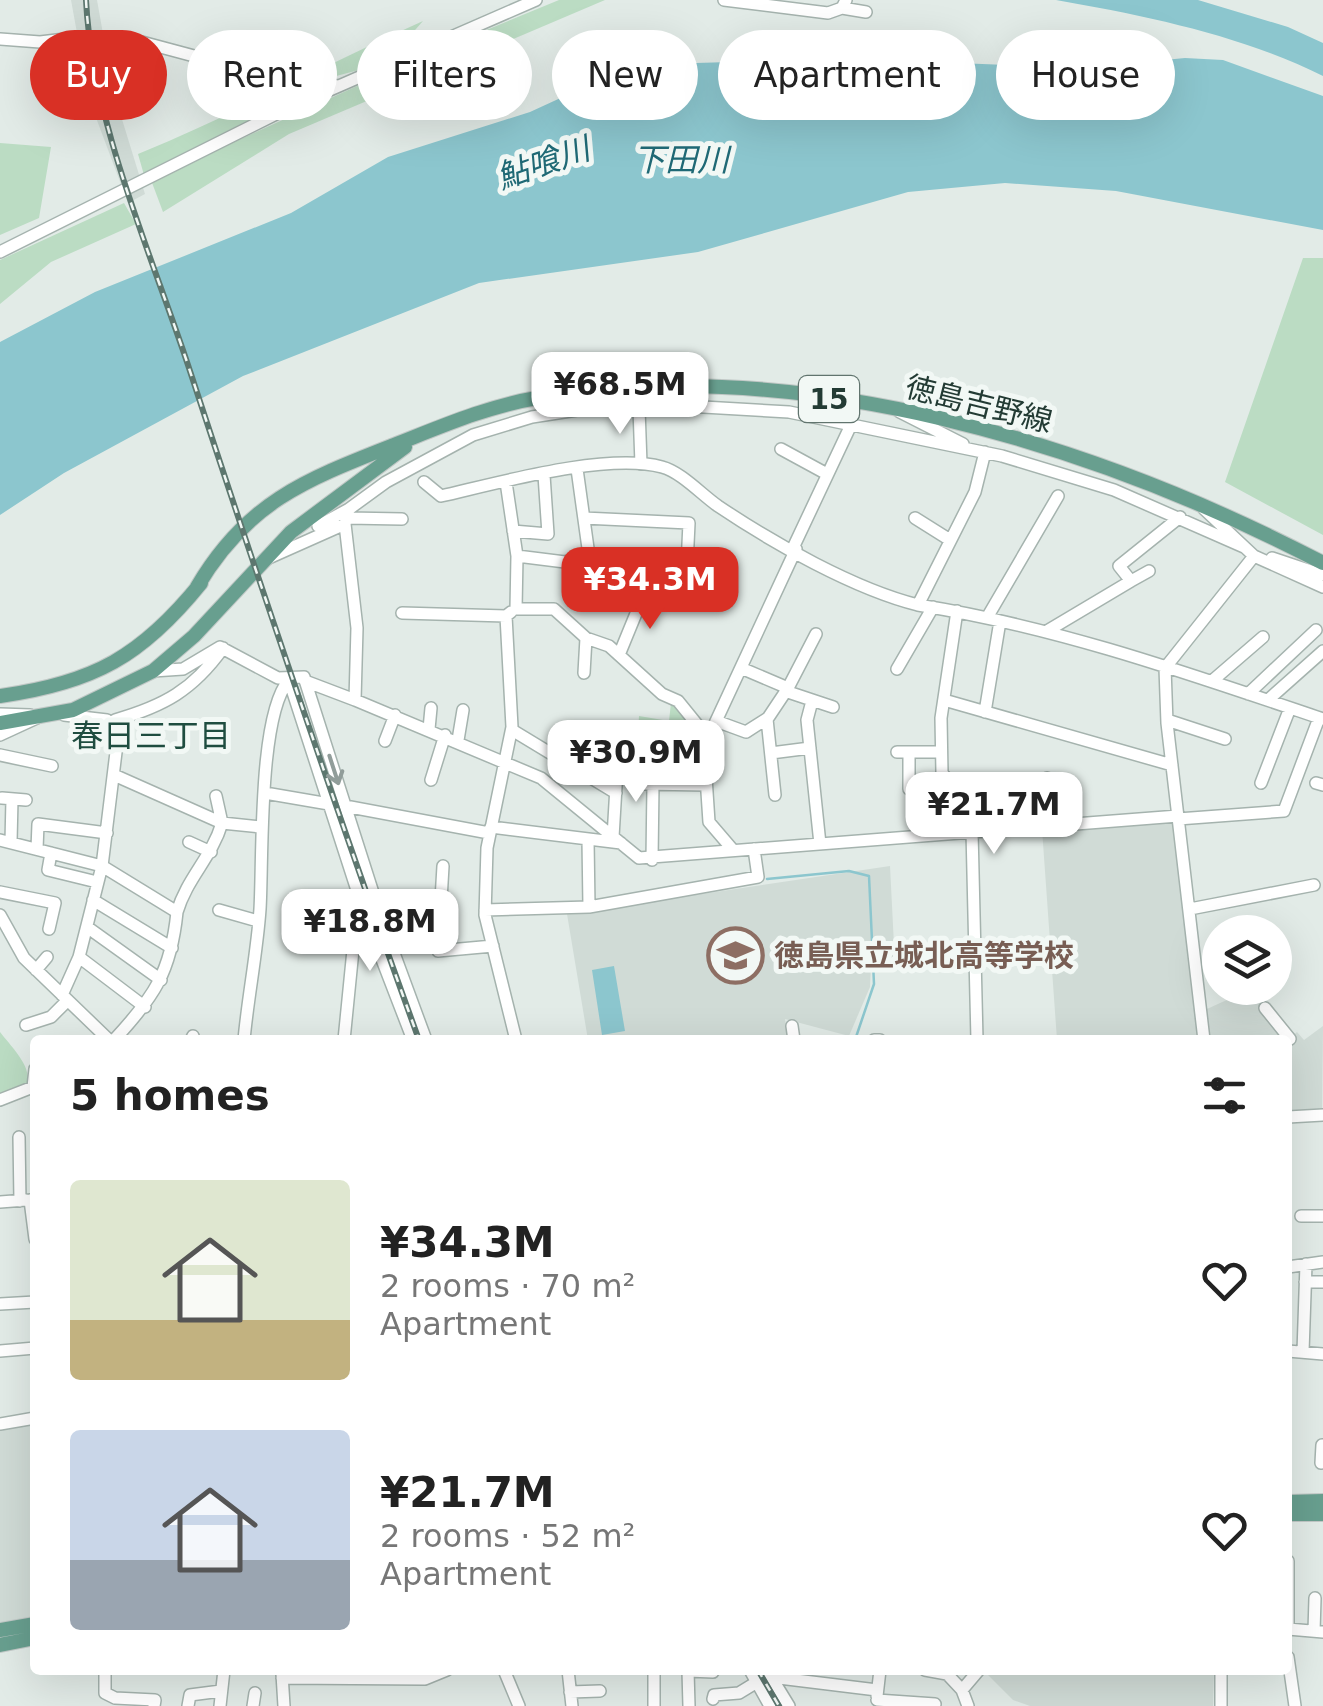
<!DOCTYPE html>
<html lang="en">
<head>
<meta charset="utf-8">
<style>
	body { margin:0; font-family:"DejaVu Sans","Noto Sans JP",sans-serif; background:#f6f6f6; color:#222; height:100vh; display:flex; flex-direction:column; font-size:38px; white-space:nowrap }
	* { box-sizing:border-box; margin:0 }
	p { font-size:32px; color:#767676 }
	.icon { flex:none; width:55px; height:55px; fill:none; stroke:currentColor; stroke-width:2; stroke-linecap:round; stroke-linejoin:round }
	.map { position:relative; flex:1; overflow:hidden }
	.sheet { position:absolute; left:30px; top:1035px; width:1262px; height:640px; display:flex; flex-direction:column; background:#fff; border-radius:10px; box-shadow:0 10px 40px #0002 }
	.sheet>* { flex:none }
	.guide { position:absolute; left:30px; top:30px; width:1265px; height:90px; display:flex; gap:20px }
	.fabs { position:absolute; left:1202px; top:915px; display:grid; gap:20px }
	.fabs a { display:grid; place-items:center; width:90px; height:90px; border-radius:50%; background:#fff; box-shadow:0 10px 40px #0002; font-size:50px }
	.price { position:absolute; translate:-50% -85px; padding:0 22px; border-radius:20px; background:#fff; color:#222; font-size:32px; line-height:65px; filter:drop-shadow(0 2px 5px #0008) }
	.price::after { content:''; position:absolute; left:50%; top:60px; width:30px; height:22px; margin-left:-15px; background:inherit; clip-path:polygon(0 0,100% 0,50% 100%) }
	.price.selected { background:#d93025; color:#fff }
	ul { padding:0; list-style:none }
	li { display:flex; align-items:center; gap:30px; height:250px; padding:0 40px }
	li span { display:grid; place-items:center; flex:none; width:280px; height:200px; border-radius:10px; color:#555 }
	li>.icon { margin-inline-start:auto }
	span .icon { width:120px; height:120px; fill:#fffc; stroke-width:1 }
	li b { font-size:42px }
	h2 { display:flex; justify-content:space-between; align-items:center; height:120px; padding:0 40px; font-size:42px }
	.chip { padding:0 35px; border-radius:45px; background:#fff; box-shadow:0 10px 40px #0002; font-size:35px; line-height:90px }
	.chip.selected { background:#d93025; color:#fff }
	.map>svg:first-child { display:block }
</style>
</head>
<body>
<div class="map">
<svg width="1323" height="1706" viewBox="0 0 1323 1706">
	<rect width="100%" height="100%" fill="#e2ebe7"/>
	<path fill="#d0dbd6" d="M71,0h26l16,90 32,104 -17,9 -39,-104z
		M1175,822l23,191 51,-23 42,47 6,-5 7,8 19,-14 -1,88 -34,1v-75h-231l-15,-211z
		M890,866l5,99 -24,1 -1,21 -21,49 -64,-17 3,21h-200l-21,-126z
		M35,1419v197l-35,7v-197z
		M1214,1670l-1,36h-183l-17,-6 -29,-29z"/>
	<path fill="#bbdcc3" d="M559,0h46l-316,134 -126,78 -12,-32 263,-120z
		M423,21l-29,33 -24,13 -60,16 7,8 -173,84 -6,-21c97,-40 189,-90 285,-133z
		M0,143l51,4 -12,71 -39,17z
		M124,203l12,21 -85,38 -51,42v-44z
		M1303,258h20v277l-98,-53z
		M671,703l33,36 -6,28 -66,-6 5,-8 2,-37 30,5z
		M0,1032c12,16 35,36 26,57l-26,6z"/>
	<path fill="#8cc6ce" d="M1056,0h142l90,27 35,16v33c-83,-41 -176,-60 -267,-76z
		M920,56l15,6 147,6 103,-10 38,2 100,36v134l-207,-39 -111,-8 -97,9 -210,60 -219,31 -236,93 -179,97 -64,42v-173l95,-50 196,-79 97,-56 142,-45 74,-34 92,-15z
		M614,966l11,65 -23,4 -10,-65z"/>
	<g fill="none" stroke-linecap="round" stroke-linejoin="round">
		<path stroke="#8cc6ce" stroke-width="2.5" d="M767,879l82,-8 20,5 5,108 -19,56"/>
		<defs>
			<path id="minor" d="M724,0l104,13 14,-5 4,-8
				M842,8l24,4
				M93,37l45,4 142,38 58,7
				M0,39l40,3 42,-5
				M0,252l284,-142 252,-110
				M639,409l2,55
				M900,412l63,32
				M781,449l46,25
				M985,452l-10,40 -57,113c139,22 272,69 405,114
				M577,469l15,108c28,14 53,17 84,18l10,-9 3,-63 -105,-5
				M424,482l17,14c57,-13 166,-44 221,-29 19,5 39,27 56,39 55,37 136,83 200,99
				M506,482l11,74 48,6 24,-7 98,2
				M1204,509l50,47 -89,112 2,55 37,317
				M348,518l54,1
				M915,518l35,22
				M318,526l31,-17
				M513,531l35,3 -4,-59
				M793,548l57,-121
				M517,556l-1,53h38l32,29 23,8 53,48 16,7 30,37
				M1254,556l69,31
				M1272,558l51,17
				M264,560l81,-36
				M1131,581l18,-10
				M402,613l104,3 5,-4
				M506,616l6,111 -25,121 -2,67 31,125
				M988,616l70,-120
				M1047,631l84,-50 -12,-15 61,-49
				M619,655l25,-61
				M897,669l36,-62
				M153,671l30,-2 37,-22 58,31 26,-1 77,241 45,122
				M584,673l2,-35
				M289,680l77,238 47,122
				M305,681l50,19
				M1212,681l51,-44
				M788,688l28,-54
				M785,691l48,16
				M1248,694l68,-64
				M944,700l228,65
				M1268,700l55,-49
				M812,701l-5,19 13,124
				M985,712l15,-91
				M0,714l30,1
				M64,715l43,5 11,16 -16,130 75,46c10,-34 35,-55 45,-89l38,4
				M767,719l8,76
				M115,720c49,-14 78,-30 108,-72
				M1167,720l58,19
				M716,721l30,11 22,-14 20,-30 -47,-20
				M429,729l2,-21
				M512,730l104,63
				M0,735l39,-18
				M458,740l5,-30
				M385,741l10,-26
				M897,752h44
				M909,752v37
				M771,753l39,-5
				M0,755l52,11
				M114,775l108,48 -6,-27
				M431,780l14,-45
				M1261,783l29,-75
				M1316,783l7,2
				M643,784l63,1
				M265,793l64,11
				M2,798l24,2
				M345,806l144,27
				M1178,816l-539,42 -98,-80 -186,-78 2,-72 -12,-104 4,-15 37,-27 87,-47 59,-18 77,-12 30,4 47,-3 103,6 213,44 112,34 130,57
				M1178,819l106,-8 35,-93
				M1044,826l3,-48
				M491,827l130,16
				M972,831l5,209
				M956,832l-5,-48 -9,-11 -1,-55 16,-107
				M613,837l4,-67
				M0,840l102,26 -23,91 -17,38
				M588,840l1,67
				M11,842l1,-43
				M189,842l22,10
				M37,849l1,-25 69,9
				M733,850l-24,-28 -5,-75 92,-198
				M51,853l-3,17 49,12
				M652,860l1,-76
				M443,866l-5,85 55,-5
				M0,892l55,11 -6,26
				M93,900l79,48
				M1190,909l124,-24
				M219,910l39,11
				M485,910l104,-3 169,-30 -4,-28
				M0,915l24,43 85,82
				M87,927l74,53
				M79,957l66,50
				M934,961h41
				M36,970l11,-13
				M1265,1008l25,31
				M26,1025l25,-8 16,-16
				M792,1026l2,14
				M114,1040c40,-43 57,-68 63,-128
				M191,1040l2,-4
				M244,1040c4,-44 13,-87 16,-131 3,-49 -2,-194 29,-229
				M344,1040l14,-140
				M874,1040h6
				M0,1100l33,-13 2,-18
				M1288,1117l35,-2
				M19,1137l1,64
				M30,1200l5,39
				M0,1202l26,-2
				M1301,1216h22
				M1288,1267l35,-5
				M1305,1282h18
				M0,1304l35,-2
				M0,1351l35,-3
				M1288,1351l35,3
				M1303,1352l3,-88
				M0,1424l35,-6
				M1321,1463l1,-18
				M1288,1561v63
				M1288,1629l35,3
				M1314,1631l1,-33
				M1288,1657l7,49
				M105,1670v23l10,5 40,2 -1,6
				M504,1670l15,36
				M568,1670l4,36
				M750,1670l20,36
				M767,1670l22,36
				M925,1670l22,4 15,16
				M1221,1670v36
				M282,1674l2,32
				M282,1678l143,1 22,-9
				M779,1678l98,12
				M570,1692l30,-1
				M877,1696l3,-26
				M713,1699l1,-4 25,-2 18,-11
				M877,1700l58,4
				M188,1706l2,-11 31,-4
				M220,1706l4,-36
				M253,1706l2,-13
				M654,1706v-36
				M689,1706l-1,-35 25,1
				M968,1706l-6,-16 17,-20"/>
			<path id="major" d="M197,587c50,-85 108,-107 197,-142 46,-18 94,-39 143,-47 262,-45 556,45 786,165
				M0,696c94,-13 142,-40 201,-113
				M0,723l73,-13 80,-39 41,-35 97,-104 114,-85
				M1288,1502l35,-1
				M1288,1514h35
				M0,1630l35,-6
				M0,1645l35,-7"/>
		</defs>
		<use href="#minor" stroke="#a5b3ae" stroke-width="14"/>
		<use href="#major" stroke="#c1c8c6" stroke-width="16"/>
		<use href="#minor" stroke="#fff" stroke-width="11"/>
		<use href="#major" stroke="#689f8f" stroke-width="14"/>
		<defs>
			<path id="rail" d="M86,0c6,120 64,251 102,365 74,226 150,451 231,675
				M758,1670l21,36"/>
		</defs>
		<use href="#rail" stroke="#5d776f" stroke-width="6"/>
		<use href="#rail" stroke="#f2f8f5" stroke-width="2.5" stroke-dasharray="8" stroke-linecap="butt"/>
	</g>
	<defs><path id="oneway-shaft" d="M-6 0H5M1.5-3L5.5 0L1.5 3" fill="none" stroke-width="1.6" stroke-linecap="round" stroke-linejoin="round" transform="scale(2.5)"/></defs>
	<use stroke="#919d9a" href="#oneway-shaft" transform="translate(334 770) rotate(72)"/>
	<defs>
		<symbol id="school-ring" viewBox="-11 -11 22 22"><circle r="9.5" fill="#f2f8f5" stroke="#8d6e63" stroke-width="1.5"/><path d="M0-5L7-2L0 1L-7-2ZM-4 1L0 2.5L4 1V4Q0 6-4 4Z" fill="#8d6e63"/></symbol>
	</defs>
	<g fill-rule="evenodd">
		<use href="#school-ring" x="704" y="924" width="63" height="63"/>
	</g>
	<g text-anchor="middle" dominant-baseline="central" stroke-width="10" stroke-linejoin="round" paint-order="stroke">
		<rect fill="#f2f8f5" stroke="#61746e" stroke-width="2.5" x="799" y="376" width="60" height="46" rx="8"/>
		<g font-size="28" font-weight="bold" fill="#233b34">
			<text x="829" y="399">15</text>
		</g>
		<g font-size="30" fill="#233b34" stroke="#f2f8f5">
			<text transform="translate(979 404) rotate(14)">徳島吉野線</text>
		</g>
		<g font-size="30" font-weight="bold" fill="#785e54" stroke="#f2f8f5" text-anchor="start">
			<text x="774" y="955">徳島県立城北高等学校</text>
		</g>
		<g font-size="32" font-style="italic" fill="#1f6975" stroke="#f2f8f5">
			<text x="681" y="160">下田川</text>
			<text transform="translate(543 163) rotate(-19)">鮎喰川</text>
		</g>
		<g font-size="32" fill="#1f4d40" stroke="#f2f8f5">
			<text x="151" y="736">春日三丁目</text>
		</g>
	</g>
</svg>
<div class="fabs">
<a><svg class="icon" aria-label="layers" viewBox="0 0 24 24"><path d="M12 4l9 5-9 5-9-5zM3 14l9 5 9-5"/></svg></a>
</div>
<b class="price" style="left:620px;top:437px">¥68.5M</b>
<b class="price selected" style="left:650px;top:632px">¥34.3M</b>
<b class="price" style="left:636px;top:805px">¥30.9M</b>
<b class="price" style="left:994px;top:857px">¥21.7M</b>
<b class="price" style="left:370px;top:974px">¥18.8M</b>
<div class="guide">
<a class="chip selected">Buy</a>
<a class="chip">Rent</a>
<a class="chip">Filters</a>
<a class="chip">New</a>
<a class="chip">Apartment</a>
<a class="chip">House</a>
</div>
<section class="sheet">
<h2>5 homes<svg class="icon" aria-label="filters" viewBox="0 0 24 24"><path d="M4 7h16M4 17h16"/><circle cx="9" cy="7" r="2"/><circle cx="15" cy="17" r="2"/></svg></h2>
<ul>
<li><span style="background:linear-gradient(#dfe7d0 70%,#c2b280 0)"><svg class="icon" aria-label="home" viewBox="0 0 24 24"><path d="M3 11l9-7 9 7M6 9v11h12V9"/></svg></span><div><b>¥34.3M</b><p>2 rooms · 70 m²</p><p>Apartment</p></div><svg class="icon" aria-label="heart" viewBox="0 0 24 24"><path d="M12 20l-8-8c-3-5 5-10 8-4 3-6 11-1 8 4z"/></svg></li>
<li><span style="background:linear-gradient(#c9d6e8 65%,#9aa5b1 0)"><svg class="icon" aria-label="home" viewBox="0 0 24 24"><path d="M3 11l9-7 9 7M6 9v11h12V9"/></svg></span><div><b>¥21.7M</b><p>2 rooms · 52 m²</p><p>Apartment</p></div><svg class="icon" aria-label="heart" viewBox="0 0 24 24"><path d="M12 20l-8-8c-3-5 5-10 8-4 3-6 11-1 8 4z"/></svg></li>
</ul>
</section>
</div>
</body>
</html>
